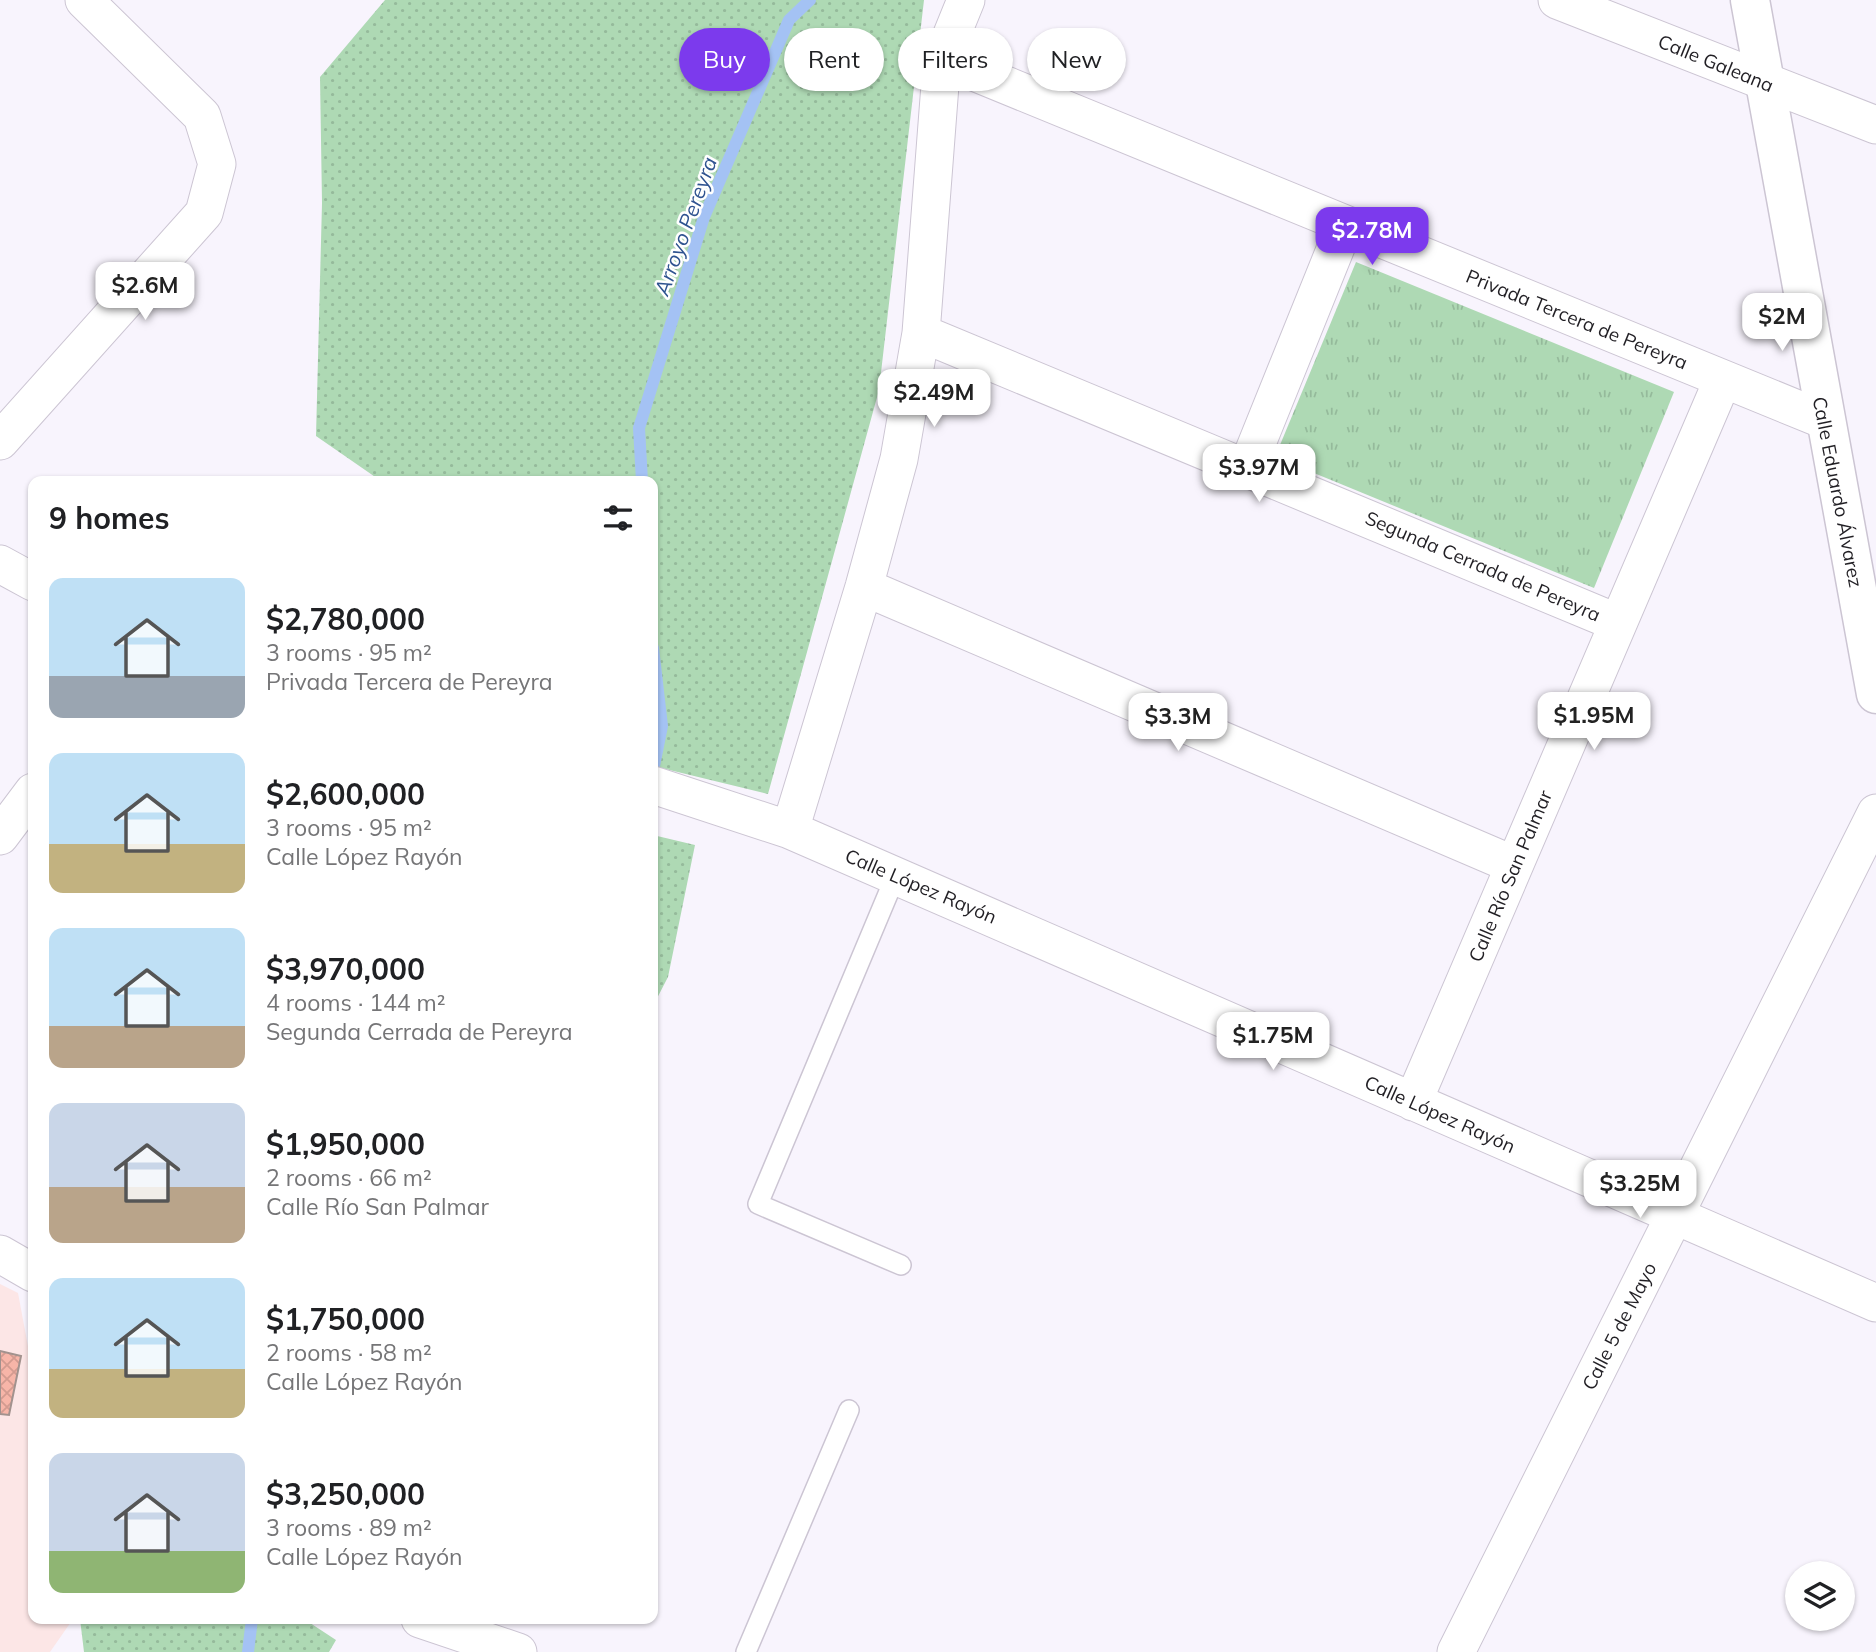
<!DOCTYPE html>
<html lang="en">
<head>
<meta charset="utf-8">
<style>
	body { margin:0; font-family:Mulish,sans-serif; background:#f6f6f6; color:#202124; height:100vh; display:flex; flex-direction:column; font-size:26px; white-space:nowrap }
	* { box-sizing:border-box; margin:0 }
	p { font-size:23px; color:#757577 }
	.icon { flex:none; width:38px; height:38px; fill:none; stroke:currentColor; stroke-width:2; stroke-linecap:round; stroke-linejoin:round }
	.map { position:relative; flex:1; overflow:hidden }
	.drawer { position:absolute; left:28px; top:476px; width:630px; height:1148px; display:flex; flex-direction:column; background:#fff; border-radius:14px; box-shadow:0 2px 5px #0004 }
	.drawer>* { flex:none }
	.hud { position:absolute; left:679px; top:28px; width:665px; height:63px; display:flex; gap:14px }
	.buttons { position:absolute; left:1785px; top:1561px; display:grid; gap:14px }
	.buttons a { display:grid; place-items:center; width:70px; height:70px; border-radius:50%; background:#fff; box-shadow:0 2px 5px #0004; font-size:35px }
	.price { position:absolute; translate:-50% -60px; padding:0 16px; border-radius:14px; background:#fff; color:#222; font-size:23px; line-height:46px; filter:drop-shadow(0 2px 4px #0008) }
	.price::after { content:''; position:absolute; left:50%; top:42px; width:21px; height:16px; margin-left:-10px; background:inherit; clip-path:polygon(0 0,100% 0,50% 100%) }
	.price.selected { background:#7c3aed; color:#fff }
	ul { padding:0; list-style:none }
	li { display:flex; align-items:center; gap:21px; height:175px; padding:0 21px }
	li span { display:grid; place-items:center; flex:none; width:196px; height:140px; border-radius:14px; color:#555 }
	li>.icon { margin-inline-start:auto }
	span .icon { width:84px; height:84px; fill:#fffc; stroke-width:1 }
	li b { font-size:30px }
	h2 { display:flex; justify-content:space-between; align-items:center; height:84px; padding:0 21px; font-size:30px }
	.tag { padding:0 24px; border-radius:32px; background:#fff; box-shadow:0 2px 5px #0004; font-size:24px; line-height:63px }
	.tag.selected { background:#7c3aed; color:#fff }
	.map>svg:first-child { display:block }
</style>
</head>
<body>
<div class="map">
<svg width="1876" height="1652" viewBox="0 0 1876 1652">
	<defs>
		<pattern id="grass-dots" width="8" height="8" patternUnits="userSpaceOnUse" patternTransform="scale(1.75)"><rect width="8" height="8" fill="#aed9b4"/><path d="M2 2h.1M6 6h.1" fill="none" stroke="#95ba9b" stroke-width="1.8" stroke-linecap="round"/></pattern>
		<pattern id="park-tufts" width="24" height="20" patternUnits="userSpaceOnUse" patternTransform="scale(1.75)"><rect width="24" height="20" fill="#aed9b4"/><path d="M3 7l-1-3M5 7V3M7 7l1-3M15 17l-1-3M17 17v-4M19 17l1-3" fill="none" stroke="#95ba9b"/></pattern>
		<pattern id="building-cross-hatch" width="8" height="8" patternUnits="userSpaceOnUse" patternTransform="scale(1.75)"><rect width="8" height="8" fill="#f7b5a8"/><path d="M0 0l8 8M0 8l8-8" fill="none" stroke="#d39b90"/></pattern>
	</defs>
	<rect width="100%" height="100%" fill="#f8f4fd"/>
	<path fill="#fce6e6" d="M0,1284l18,9 15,80v246h40l-23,33h-50z"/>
	<path fill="url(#grass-dots)" d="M385,0h539l-45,390 -111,404 -115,-28v-285h-272l-65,-45 6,-233 -2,-126z
		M653,835l42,10 -27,132 -15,29z
		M80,1619h224l32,21 -7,12h-245z"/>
	<path fill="url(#park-tufts)" d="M1356,262l318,130 -80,196 -319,-131z"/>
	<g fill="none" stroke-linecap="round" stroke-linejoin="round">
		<path stroke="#a4c2f4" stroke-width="12" d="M642,481l-3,-53 65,-211 85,-197 21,-20
			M653,648l9,78 -9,45
			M248,1652l4,-33"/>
	</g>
	<path fill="url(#building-cross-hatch)" stroke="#a2928e" stroke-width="2" d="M0,1351l21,5 -12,59 -9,-1z"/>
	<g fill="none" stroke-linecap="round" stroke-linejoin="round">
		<defs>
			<path id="service" d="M896,875l-138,329 143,61
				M746,1652l103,-242"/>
			<path id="minor" d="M1557,0l319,125
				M942,59l882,361
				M921,333l697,290
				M0,441l204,-228 13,-49 -15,-48 -118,-116
				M1247,468l98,-243
				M0,564l33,18
				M864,587l650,278
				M653,785l137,45 1086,473
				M790,830l74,-243 35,-128 22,-126 21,-274 24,-59
				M0,836l33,-44
				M1413,1102l310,-723
				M0,1254l33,19
				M420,1619l98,33
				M1456,1652l420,-839"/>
			<path id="tertiary" d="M1750,0l126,694"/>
		</defs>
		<use href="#service" stroke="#ccc5d3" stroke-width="22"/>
		<use href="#minor" stroke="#ccc5d3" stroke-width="39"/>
		<use href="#tertiary" stroke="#ccc5d3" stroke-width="41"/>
		<use href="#service" stroke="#fff" stroke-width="19"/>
		<use href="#minor" stroke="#fff" stroke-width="37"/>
		<use href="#tertiary" stroke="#fff" stroke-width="38"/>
	</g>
	<g text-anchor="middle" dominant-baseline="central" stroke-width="5" stroke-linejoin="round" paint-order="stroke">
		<g font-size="19" fill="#211f24" stroke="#fff">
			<text transform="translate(1716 63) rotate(22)">Calle Galeana</text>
			<text transform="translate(1577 319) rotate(22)">Privada Tercera de Pereyra</text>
			<text transform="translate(1838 492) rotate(79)">Calle Eduardo Álvarez</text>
			<text transform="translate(1483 566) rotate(23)">Segunda Cerrada de Pereyra</text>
			<text transform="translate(1510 876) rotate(-67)">Calle Río San Palmar</text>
			<text transform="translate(921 886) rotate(23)">Calle López Rayón</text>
			<text transform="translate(1440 1114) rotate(24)">Calle López Rayón</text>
			<text transform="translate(1619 1326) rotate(-63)">Calle 5 de Mayo</text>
		</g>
		<g font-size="21" font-style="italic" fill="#2f5390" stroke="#fff">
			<text transform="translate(685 226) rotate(-70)">Arroyo Pereyra</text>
		</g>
	</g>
</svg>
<div class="buttons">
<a><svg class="icon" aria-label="layers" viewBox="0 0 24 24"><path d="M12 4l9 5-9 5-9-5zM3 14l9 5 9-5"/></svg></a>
</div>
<b class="price selected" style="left:1372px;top:267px">$2.78M</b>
<b class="price" style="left:145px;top:322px">$2.6M</b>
<b class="price" style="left:1782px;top:353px">$2M</b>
<b class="price" style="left:934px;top:429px">$2.49M</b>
<b class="price" style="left:1259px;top:504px">$3.97M</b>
<b class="price" style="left:1594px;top:752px">$1.95M</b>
<b class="price" style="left:1178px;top:753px">$3.3M</b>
<b class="price" style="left:1273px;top:1072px">$1.75M</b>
<b class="price" style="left:1640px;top:1220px">$3.25M</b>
<div class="hud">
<a class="tag selected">Buy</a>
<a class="tag">Rent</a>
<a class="tag">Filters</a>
<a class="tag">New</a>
</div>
<section class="drawer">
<h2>9 homes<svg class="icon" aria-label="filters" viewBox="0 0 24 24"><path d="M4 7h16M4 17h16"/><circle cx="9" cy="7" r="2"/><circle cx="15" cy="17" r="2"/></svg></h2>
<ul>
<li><span style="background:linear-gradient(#bfe0f5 70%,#9aa5b1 0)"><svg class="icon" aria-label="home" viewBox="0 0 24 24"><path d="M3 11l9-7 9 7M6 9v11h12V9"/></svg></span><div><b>$2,780,000</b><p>3 rooms · 95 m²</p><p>Privada Tercera de Pereyra</p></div></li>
<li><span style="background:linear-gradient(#bfe0f5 65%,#c2b280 0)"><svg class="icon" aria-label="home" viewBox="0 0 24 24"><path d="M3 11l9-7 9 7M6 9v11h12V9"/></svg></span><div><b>$2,600,000</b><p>3 rooms · 95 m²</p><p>Calle López Rayón</p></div></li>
<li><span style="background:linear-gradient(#bfe0f5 70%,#b9a48a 0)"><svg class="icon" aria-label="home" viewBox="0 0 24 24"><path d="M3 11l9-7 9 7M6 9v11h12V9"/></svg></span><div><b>$3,970,000</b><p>4 rooms · 144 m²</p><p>Segunda Cerrada de Pereyra</p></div></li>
<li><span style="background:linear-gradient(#c9d6e8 60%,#b9a48a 0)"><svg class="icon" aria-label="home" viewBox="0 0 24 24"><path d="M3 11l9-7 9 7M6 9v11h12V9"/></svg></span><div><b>$1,950,000</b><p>2 rooms · 66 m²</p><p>Calle Río San Palmar</p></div></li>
<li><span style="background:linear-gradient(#bfe0f5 65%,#c2b280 0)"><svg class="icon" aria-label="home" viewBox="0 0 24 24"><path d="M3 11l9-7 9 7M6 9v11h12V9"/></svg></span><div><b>$1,750,000</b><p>2 rooms · 58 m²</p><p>Calle López Rayón</p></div></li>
<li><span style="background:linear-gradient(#c9d6e8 70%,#8fb573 0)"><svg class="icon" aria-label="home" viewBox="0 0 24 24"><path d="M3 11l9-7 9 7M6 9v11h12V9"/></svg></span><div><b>$3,250,000</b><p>3 rooms · 89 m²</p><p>Calle López Rayón</p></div></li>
</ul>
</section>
</div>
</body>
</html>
